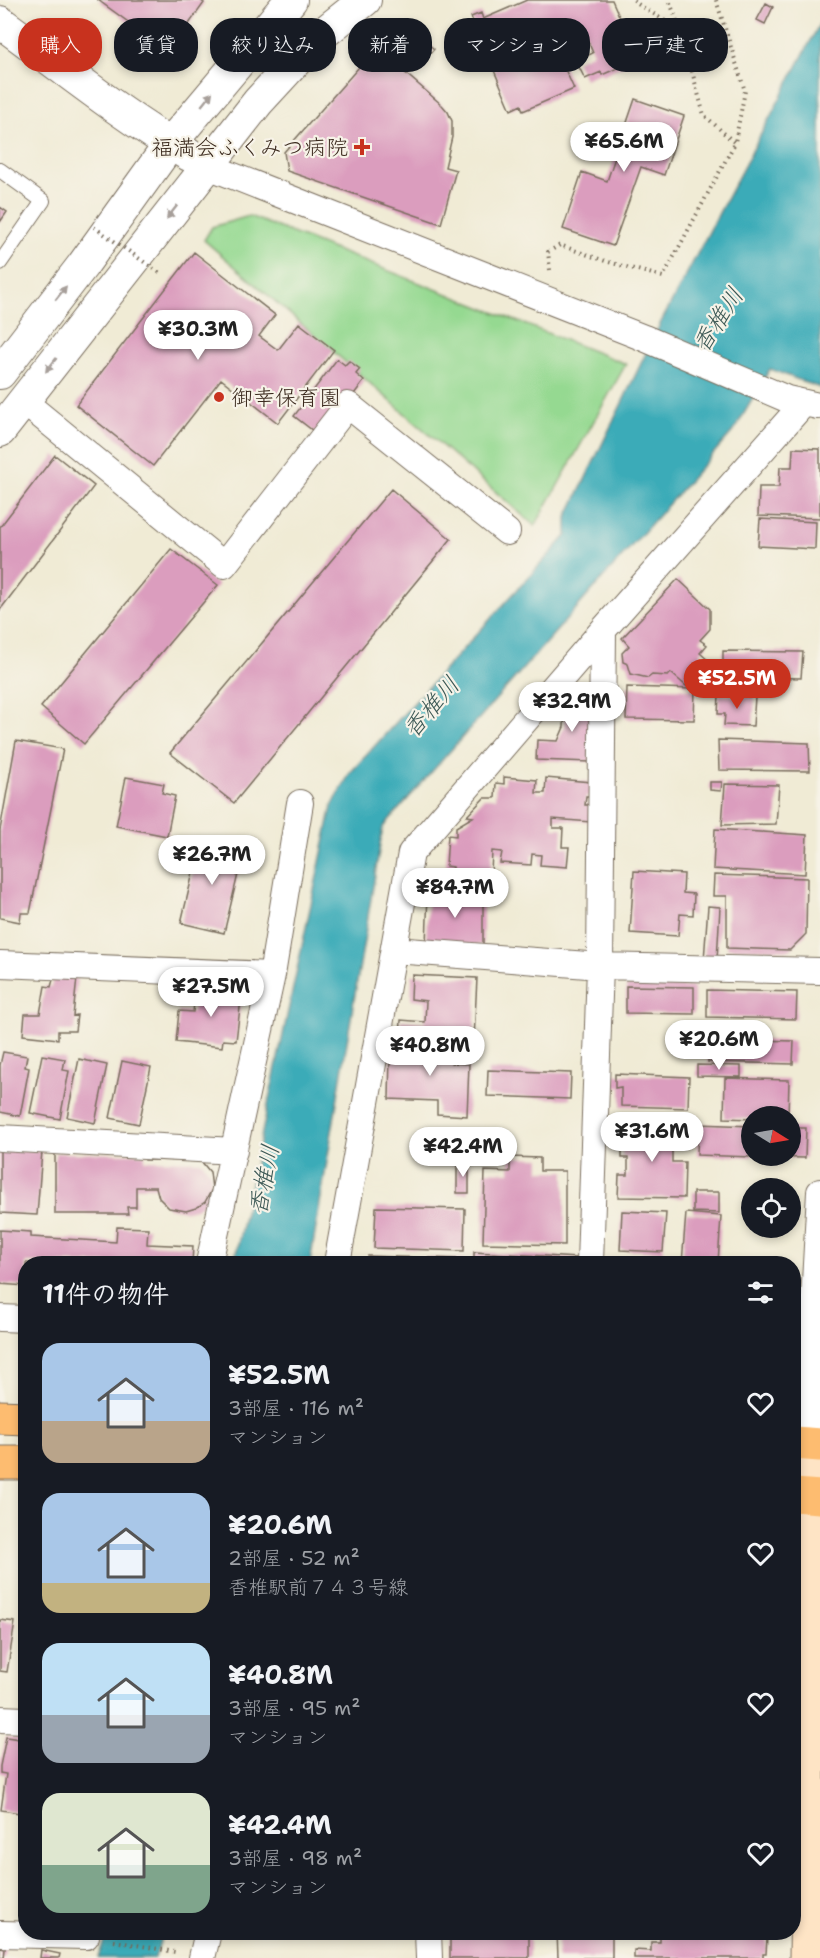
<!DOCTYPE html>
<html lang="ja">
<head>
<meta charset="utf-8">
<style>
	body { margin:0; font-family:"Shantell Sans","Klee One",sans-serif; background:#20242c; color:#f1f3f6; height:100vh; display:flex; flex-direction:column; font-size:22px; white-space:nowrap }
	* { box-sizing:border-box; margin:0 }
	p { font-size:20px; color:#9ea1a6 }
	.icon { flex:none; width:33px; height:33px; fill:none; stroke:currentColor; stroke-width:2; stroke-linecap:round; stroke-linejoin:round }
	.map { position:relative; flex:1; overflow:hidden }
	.sheet { position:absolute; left:18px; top:1256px; width:783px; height:684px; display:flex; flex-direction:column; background:#171b24; border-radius:24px; box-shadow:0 3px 9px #0003 }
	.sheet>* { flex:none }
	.top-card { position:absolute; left:18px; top:18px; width:784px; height:54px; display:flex; gap:12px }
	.needle { width:39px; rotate:101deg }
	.controls { position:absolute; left:741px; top:1106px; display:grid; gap:12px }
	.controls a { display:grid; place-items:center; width:60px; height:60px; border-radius:50%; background:#171b24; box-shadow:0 3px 9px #0003; font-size:30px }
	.price { position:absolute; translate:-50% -51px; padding:0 14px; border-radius:21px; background:#fff; color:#222; font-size:20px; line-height:39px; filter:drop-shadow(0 2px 3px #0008) }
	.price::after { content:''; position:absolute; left:50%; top:36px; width:18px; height:14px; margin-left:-9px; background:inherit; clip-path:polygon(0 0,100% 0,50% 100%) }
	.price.selected { background:#c8321e; color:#fff }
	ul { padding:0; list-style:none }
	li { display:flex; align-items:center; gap:18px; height:150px; padding:0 24px }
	li span { display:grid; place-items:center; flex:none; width:168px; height:120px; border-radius:18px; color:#555 }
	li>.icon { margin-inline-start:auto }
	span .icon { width:72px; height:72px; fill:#fffc; stroke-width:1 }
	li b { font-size:26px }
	h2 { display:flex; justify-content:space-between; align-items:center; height:72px; padding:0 24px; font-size:26px }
	.chip { padding:0 21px; border-radius:24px; background:#171b24; box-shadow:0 3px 9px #0003; font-size:21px; line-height:54px }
	.chip.selected { background:#c8321e; color:#fff }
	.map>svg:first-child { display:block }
</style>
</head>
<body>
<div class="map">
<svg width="820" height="1958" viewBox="0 0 820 1958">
	<rect width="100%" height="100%" fill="#f7f3e8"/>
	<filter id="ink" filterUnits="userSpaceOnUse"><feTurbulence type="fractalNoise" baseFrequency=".0167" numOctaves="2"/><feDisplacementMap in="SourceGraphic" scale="12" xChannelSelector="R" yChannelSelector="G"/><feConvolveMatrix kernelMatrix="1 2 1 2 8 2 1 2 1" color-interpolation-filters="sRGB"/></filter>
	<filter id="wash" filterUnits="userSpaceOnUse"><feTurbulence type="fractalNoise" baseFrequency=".008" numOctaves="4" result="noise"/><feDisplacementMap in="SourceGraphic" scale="24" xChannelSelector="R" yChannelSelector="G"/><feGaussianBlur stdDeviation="1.35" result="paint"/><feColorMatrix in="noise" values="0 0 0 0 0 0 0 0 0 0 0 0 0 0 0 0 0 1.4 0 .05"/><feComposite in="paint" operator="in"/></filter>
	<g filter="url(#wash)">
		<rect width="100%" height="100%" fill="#f0ebd5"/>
		<path fill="#95d991" stroke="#688258" stroke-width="1.5" d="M249,216l377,148 -91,162 -331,-286 8,-13z"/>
		<path fill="#3babb8" stroke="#3b6a6b" stroke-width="1.5" d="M820,23v365l-50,-19 -35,60 -352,398 -73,436h-76l98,-457 18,-33 217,-238v-18l93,-193z
			M107,1932h56l-8,26h-57z"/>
		<g id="blocks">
			<path fill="#db9dbe" d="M98,0h102l4,3 -30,42 -8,-7 -6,7z
				M527,0h85l26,59 -36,16 -1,-3 -16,7 -9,-18 17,-8 -9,-21 -30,13 20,44 -51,22 -2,-6 -10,5 -40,-93 10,-4 2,6z
				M766,3l7,4 -8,17 -8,-4z
				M425,41l9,8 -14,16 -9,-8z
				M381,42l25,22 -3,7 39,34 6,7 4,9v16l-7,30 11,3 -15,54 -154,-53 -3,-19z
				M635,99l49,17 -20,59 -23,-8 -28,79 -50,-17 19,-57 25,9z
				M0,207l7,5 -7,10z
				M194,252l81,63 -16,21 19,14 21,-27 35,27 -56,73 -57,-44 -68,87 -77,-61z
				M337,359l8,6 4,-4 11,8 -4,5 8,7 -43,56 -27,-21z
				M793,448l27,1v69l-62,-2 1,-29h20l1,-20h12z
				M55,455l39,31 -94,124v-83z
				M391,489l60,50 -217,264 -64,-50z
				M760,519l56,3 -1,27 -57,-3z
				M171,549l47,36 -134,159 -43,-37z
				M678,579l32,30v20l-10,11 7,5 -7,8 9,8 -23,25 -15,-13 -3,3 -16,-1 -4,3 -17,-4 -3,-10 -5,-2 -1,-9 7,-7 -7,-8z
				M723,651l80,1 -2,26 -52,-1 -1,5 -25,-1z
				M627,687l68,2 -1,31 -68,-1z
				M578,690l15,1 -2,71 -55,-2 1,-20 21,1 6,-14 1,-22z
				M719,695l36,2 -2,29 -29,-1 1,-11h-7z
				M718,740l91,3 1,28 -91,-1z
				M16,741l47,8 -33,164h-9l-1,9 -20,-4v-88z
				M126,777l38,7 -2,9 13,3 -8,40 -51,-10z
				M504,777l33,3 -1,13h9l1,-15 45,4 -1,14h-4l-1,9h7l-1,17 -38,-3v9h10l-1,19h7l-2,20 -27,-2 1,-10 -9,-1 -1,11 -31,-2 2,-11 -10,-1 -1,23 -38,-2v-5l-7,-1 2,-31 8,1v-9l17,-10 -6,-1 17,-18h11l1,-15 8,1z
				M710,782h12l-1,9 -11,-1z
				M725,784l54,1 -3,39 -54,1z
				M715,829l92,6 -2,39 -92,-5z
				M201,839l43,10 -20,84 -43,-10z
				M634,871l50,3 -1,19 11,1 -1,21 -13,-1 -2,22 -48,-3z
				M714,875l93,3 -1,56 -16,16 -63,-2v-52h-14z
				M428,893l55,1v51l-57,-1z
				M708,906l12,1 -3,53h-13z
				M412,975l65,3 -3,62 -74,-4 1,-16 24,2 1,-21 -15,-2z
				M54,976l23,2 -4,38 4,-1 -2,16h-17v8l-35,-4 2,-21h15l5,-28 6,1z
				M196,986l46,5 -6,50 -13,-1 -1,7 -46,-5 3,-31 14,1z
				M626,986l68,1v27l-68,-1z
				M707,990l90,2 -1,27 -89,-2z
				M709,1039l85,2 -1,23 -85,-2z
				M396,1042l57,3 -1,18 17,1 -2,52 -30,-2v-13l-48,-2 1,-44h6z
				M3,1052l24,4 -2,11 4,1 -9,48 -20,-4v-47z
				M42,1055l23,4 -2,11 6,1 -9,48 -30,-6z
				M79,1059l28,6 -12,58 -28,-6z
				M122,1061l29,6 -12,57 -29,-6z
				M697,1065l44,1v11l-44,-1z
				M488,1070l83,3 -1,26 -83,-3z
				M615,1074l74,3 -1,31 -67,-2v-19l-6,1z
				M725,1078l64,2 -1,36h-36v3l-28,-1z
				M698,1124l54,2v31l-55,-2z
				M622,1127l65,1v15h-15v19h13l-1,36 -66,-1 1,-22h9v-17h-6z
				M790,1128h16l-1,30 -41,-1v-2h26z
				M0,1149l42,2 -5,64 -37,-2z
				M55,1153l90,1v6l56,1 9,11 2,17 -7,13 -9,6 -10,3 -17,-3 -10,-10 -3,-11h-20v20h-9l1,7h-73z
				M510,1157l30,1v13h25v74l-82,-2 2,-72 25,1z
				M457,1164h12v29h-12z
				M693,1192h26v21l-26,-1z
				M376,1207l89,2 -1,42 -90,-3z
				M622,1211l44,2 -3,39 -43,-2z
				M686,1213l35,3 -3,47h-36z
				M117,1227l31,1 -1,16 46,2 -1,17h-166v23l-26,-2v-54l31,2v5l85,5z
				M474,1252l103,6v5h-103z
				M368,1256l95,3v4h-95z
				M0,1620l15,2 -8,50 -7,-1z
				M6,1737l20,3v74l-25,-4 5,-36 -6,-1v-7z
				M450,1932h79v26h-79z
				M557,1932h55v26h-54z
				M660,1935l107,3 -1,16h-3v4h-129v-8l17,1v-9h9z
				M0,1948l5,1 -1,9h-4z
				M41,1950l19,4 -1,4h-19z"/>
		</g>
	</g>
	<g filter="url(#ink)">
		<use href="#blocks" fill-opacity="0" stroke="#7a6e5e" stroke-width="1.5"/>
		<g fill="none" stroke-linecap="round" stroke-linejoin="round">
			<defs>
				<path id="service" d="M0,170l43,31 -43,62"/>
				<path id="minor" d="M208,166l436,172 143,61 31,7
					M23,401l201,164 124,-160 159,127
					M395,950l205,16 220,5
					M0,964l272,11
					M0,1138l234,13
					M209,1263l63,-288 28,-172
					M337,1263l74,-410 192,-223 201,-227
					M590,1263l10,-297 3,-336
					M0,1318l26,1
					M806,1444l14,-252
					M0,1719l26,1
					M428,1932l1,26
					M0,1934l86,2
					M202,1958l6,-26"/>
				<path id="tertiary" d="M0,22c62,45 122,94 189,133
					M0,373l83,-108 87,-121 121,-144
					M0,431l258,-329 58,-63 49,-39"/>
				<path id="secondary" d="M806,1958l2,-135 -2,-379"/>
				<path id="trunk" d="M0,1417l26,1
					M794,1443l26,2
					M0,1463h26
					M794,1495l26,2"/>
			</defs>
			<use href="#service" stroke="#7a6e5e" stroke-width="16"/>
			<use href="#minor" stroke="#7a6e5e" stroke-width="28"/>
			<use href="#tertiary" stroke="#7a6e5e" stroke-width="34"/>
			<use href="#secondary" stroke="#7a6e5e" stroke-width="35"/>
			<use href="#trunk" stroke="#7a6e5e" stroke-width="35"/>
			<path stroke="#7a6e5e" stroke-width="4" stroke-dasharray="1.5 4.5" stroke-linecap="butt" d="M634,0l2,3 44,27
				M716,0l29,91 -10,51
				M550,270l-2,-18 12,-7 45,16 58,16 72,-134 -31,-28 -23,-84 -12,-31
				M114,1941l61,11"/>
			<use href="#service" stroke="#fff" stroke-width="14"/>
			<use href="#minor" stroke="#fff" stroke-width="26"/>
			<use href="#tertiary" stroke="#fff" stroke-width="32"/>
			<use href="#secondary" stroke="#fee4c5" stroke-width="33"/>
			<use href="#trunk" stroke="#fdbc6f" stroke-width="33"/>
			<path stroke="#7a6e5e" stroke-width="4" stroke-dasharray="1.5 4.5" stroke-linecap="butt" d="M94,227l66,46"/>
		</g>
		<defs><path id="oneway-solid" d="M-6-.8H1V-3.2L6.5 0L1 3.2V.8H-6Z" transform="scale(1.5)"/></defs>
		<g fill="#a79f9a">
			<use href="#oneway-solid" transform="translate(207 99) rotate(-51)"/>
			<use href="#oneway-solid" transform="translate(172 212) rotate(128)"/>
			<use href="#oneway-solid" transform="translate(61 293) rotate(-52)"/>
			<use href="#oneway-solid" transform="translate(51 365) rotate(128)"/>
		</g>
	</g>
	<g fill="#c8321e" stroke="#f7f3e8" stroke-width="2">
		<path d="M359 138h6v6h6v6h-6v6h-6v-6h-6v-6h6z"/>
		<circle cx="219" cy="397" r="6"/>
	</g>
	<g text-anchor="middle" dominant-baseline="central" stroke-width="4.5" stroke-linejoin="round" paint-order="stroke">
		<g font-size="22" fill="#3b2a1e" stroke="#f7f3e8" text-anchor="end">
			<text x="348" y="147">福満会ふくみつ病院</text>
			<text x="231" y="397" text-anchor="start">御幸保育園</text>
		</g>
		<g font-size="24" font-style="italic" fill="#3b5754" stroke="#f7f3e8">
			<text transform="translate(718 320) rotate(-57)">香椎川</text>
			<text transform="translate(431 707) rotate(-49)">香椎川</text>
			<text transform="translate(264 1180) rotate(-79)">香椎川</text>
		</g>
	</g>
</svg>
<div class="controls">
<a><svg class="needle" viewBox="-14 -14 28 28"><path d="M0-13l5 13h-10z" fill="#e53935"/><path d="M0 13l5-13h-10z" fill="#9ea1a6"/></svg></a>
<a><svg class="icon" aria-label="locate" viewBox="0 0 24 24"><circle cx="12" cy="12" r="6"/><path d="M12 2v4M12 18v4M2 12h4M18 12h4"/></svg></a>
</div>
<b class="price" style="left:624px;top:173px">¥65.6M</b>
<b class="price" style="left:198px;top:361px">¥30.3M</b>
<b class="price selected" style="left:737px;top:710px">¥52.5M</b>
<b class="price" style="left:572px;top:733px">¥32.9M</b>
<b class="price" style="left:212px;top:886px">¥26.7M</b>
<b class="price" style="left:455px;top:919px">¥84.7M</b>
<b class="price" style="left:211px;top:1018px">¥27.5M</b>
<b class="price" style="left:719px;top:1071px">¥20.6M</b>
<b class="price" style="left:430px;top:1077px">¥40.8M</b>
<b class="price" style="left:652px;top:1163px">¥31.6M</b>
<b class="price" style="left:463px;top:1178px">¥42.4M</b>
<div class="top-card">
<a class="chip selected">購入</a>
<a class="chip">賃貸</a>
<a class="chip">絞り込み</a>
<a class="chip">新着</a>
<a class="chip">マンション</a>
<a class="chip">一戸建て</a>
</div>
<section class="sheet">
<h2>11件の物件<svg class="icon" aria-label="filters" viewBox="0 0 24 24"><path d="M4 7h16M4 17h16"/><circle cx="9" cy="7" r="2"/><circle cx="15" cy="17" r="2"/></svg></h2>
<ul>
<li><span style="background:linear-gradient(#a9c7e8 65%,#b9a48a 0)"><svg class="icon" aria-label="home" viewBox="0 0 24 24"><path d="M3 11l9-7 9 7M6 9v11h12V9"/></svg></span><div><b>¥52.5M</b><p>3部屋 · 116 m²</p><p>マンション</p></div><svg class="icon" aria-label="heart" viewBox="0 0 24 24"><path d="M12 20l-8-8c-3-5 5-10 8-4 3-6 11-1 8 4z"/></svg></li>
<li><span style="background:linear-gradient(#a9c7e8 75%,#c2b280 0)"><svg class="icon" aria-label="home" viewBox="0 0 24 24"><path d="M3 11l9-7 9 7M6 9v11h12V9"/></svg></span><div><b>¥20.6M</b><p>2部屋 · 52 m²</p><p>香椎駅前７４３号線</p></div><svg class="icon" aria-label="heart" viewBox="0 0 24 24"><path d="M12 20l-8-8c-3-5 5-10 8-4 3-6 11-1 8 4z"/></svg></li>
<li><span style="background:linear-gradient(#bfe0f5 60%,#9aa5b1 0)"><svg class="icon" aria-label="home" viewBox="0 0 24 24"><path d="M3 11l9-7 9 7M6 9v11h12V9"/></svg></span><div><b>¥40.8M</b><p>3部屋 · 95 m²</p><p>マンション</p></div><svg class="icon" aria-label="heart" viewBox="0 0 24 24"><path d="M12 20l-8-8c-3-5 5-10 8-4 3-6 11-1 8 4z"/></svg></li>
<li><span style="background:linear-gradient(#dfe7d0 60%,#7fa58c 0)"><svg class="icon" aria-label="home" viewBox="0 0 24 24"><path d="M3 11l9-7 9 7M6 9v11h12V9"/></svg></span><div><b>¥42.4M</b><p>3部屋 · 98 m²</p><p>マンション</p></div><svg class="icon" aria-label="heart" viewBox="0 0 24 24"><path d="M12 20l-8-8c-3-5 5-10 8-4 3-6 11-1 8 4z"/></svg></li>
</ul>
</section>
</div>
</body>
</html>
